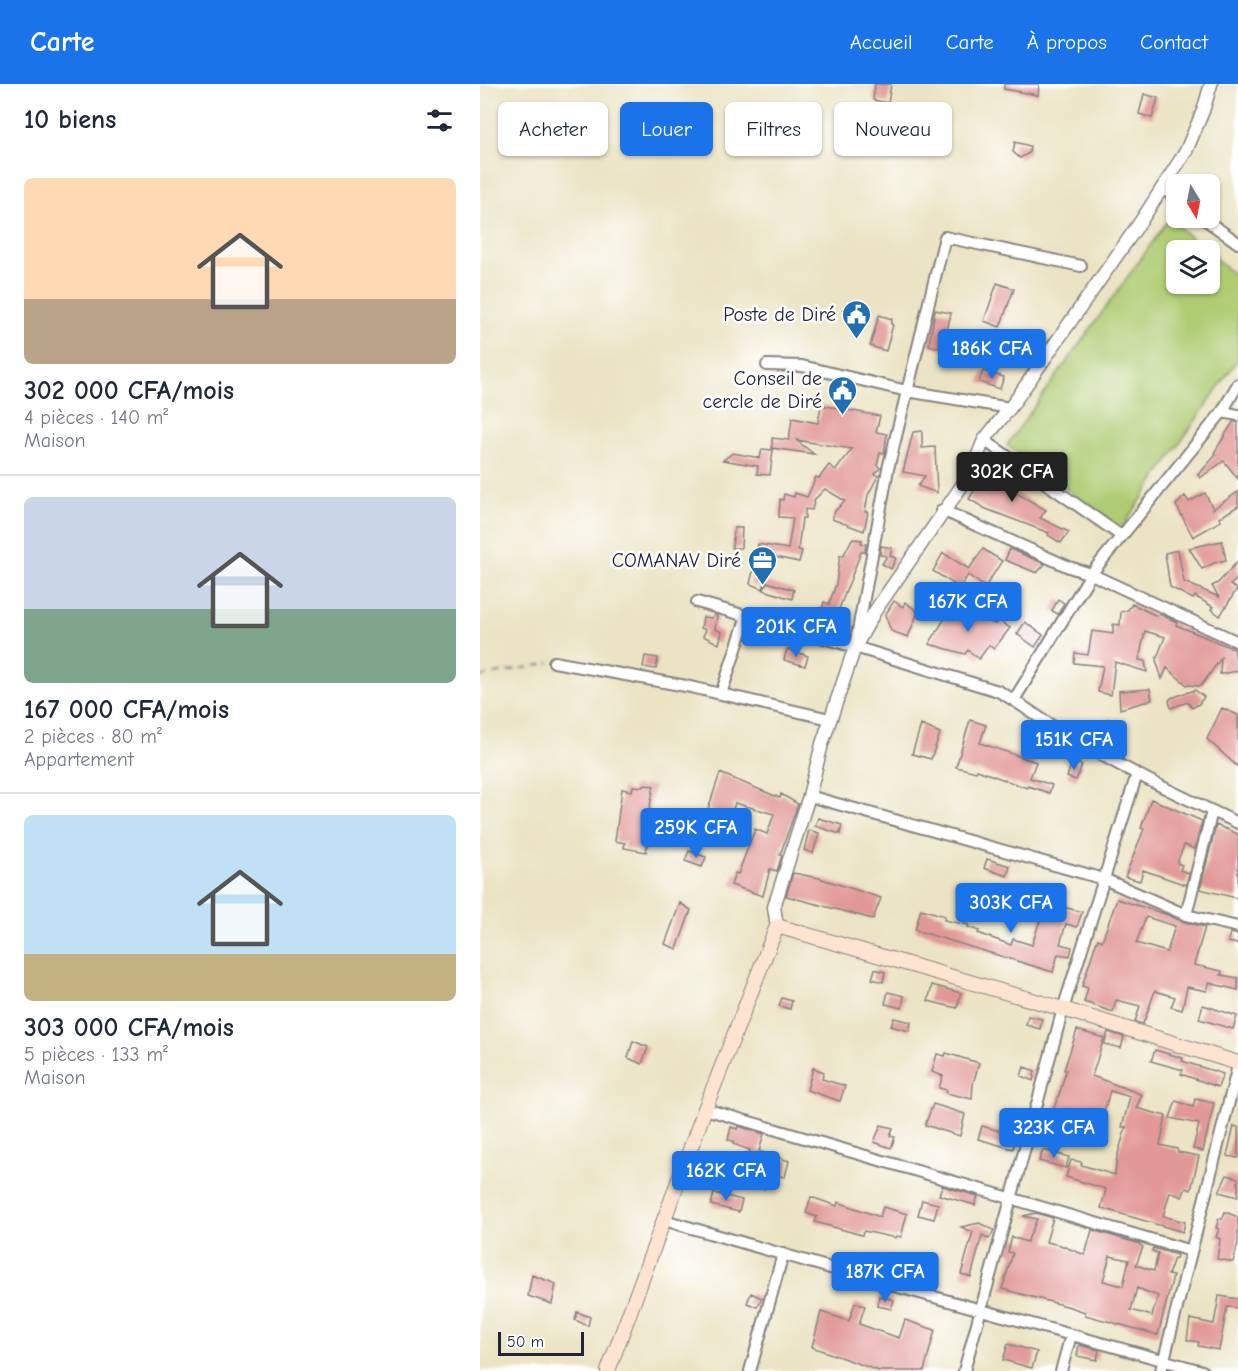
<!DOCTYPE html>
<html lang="fr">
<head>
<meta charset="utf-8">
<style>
	body { margin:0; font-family:"Comic Neue",sans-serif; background:#f2f2f3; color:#1f2937; height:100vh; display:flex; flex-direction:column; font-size:22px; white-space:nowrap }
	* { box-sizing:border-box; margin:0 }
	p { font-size:20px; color:#747a83 }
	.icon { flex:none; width:33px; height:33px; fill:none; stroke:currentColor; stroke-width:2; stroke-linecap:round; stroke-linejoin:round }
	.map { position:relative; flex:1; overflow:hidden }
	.details { display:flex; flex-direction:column; background:#fff; width:480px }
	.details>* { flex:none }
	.hud { position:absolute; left:18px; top:18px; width:570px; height:54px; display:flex; gap:12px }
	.needle { width:39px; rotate:170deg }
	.fabs { position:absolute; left:686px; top:90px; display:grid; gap:12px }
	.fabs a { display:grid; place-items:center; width:54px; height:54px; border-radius:9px; background:#fff; box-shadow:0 2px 4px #0004; font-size:30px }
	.scale { position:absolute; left:18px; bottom:15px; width:86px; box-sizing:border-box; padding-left:6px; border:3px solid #22223b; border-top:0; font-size:16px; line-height:21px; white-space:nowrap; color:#22223b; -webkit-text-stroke:4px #fff; paint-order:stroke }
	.price { position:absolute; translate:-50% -51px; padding:0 14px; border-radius:6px; background:#1a73e8; color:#fff; font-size:20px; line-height:39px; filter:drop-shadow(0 2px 3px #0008) }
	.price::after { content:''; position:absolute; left:50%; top:36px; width:18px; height:14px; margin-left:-9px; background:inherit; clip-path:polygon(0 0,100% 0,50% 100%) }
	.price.on { background:#222; color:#fff }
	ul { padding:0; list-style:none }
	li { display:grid; align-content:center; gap:12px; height:318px; padding:0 24px }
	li+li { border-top:2px solid #e0e1e3 }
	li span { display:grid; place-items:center; height:186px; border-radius:9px; color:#555 }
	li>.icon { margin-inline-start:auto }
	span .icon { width:108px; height:108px; fill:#fffc; stroke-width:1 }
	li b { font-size:26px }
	h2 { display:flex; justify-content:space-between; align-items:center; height:72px; padding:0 24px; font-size:26px }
	.chip { padding:0 21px; border-radius:9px; background:#fff; box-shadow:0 2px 4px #0004; font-size:21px; line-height:54px }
	.chip.on { background:#1a73e8; color:#fff }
	header { display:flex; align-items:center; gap:36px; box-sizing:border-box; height:84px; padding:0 30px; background:#1a73e8; color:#fff }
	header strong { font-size:28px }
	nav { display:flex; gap:33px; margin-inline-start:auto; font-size:21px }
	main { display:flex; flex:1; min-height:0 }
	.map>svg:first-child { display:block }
</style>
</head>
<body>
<header>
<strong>Carte</strong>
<nav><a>Accueil</a><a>Carte</a><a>À propos</a><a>Contact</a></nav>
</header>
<main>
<section class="details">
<h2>10 biens<svg class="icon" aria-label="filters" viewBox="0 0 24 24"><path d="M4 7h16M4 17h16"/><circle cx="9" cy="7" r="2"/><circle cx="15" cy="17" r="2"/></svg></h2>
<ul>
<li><span style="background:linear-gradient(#ffd9b3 65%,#b9a48a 0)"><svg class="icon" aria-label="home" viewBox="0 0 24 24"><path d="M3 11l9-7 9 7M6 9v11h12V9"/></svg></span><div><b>302 000 CFA/mois</b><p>4 pièces · 140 m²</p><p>Maison</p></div></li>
<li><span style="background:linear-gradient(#c9d6e8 60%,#7fa58c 0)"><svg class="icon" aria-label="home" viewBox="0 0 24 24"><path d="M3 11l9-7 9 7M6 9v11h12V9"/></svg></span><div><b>167 000 CFA/mois</b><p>2 pièces · 80 m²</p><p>Appartement</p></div></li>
<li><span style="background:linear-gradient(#bfe0f5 75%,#c2b280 0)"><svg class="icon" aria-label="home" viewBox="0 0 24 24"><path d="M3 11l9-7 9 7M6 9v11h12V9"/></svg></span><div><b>303 000 CFA/mois</b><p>5 pièces · 133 m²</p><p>Maison</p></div></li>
</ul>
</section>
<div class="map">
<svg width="758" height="1287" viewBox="0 0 758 1287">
	<rect width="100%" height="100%" fill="#fff"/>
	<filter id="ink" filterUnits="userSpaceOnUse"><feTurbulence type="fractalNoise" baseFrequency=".0167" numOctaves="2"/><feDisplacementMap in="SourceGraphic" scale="12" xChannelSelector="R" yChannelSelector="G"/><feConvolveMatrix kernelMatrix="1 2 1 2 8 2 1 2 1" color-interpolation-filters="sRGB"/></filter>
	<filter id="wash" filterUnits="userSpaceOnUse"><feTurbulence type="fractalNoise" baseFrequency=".008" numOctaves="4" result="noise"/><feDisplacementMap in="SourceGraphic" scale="24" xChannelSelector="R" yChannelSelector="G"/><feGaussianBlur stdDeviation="1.35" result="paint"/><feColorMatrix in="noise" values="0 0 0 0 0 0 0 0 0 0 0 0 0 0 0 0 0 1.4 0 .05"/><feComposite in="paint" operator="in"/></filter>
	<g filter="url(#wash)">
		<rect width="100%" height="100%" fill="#ebe3c3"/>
		<path fill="#afcc73" stroke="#687757" stroke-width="1.5" d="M689,135l37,31h-30v34h33v-31l29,25v81l-117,170 -114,-84z"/>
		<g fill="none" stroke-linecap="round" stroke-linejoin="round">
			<path stroke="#45567b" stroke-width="1.5" stroke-dasharray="8 6" stroke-linecap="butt" d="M0,593l70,-14"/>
		</g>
		<g id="blocks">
			<path fill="#e19896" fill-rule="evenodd" d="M395,0h16l-3,19 -15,-3z
				M524,0h35l-1,11 -34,-6z
				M664,10l14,4 -6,20 -13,-4z
				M535,58l15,4 -1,7 -9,5 -7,-6z
				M517,199l17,6 -14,38 -16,-6z
				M455,226l16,3 -8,36 -14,-4z
				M399,231l13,4 -1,5 2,1 -7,26 -16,-5z
				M503,287l21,6 -4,12 -21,-7z
				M341,321l59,11 -4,16 11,2 -3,19h-4l-3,12 3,3 -5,6 3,2 -10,19 -3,17h3l-4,19 -32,-12 3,-8 10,-10 -20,-12 -10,10 -3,11 -7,-1v9h-3l-4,32 4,1 -3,11 -43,-9 2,-9 30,5 5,-31 -14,-1 1,-18 3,1 1,-6 10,3 1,-4 12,4 9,-20 3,1 10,-13 7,5 16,-21 -56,-9 18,14 -42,-6v-10l17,2 3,-22 26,5z
				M753,338h5v57l-14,-18 -24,17 -2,-3 18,-20 -2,-2z
				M442,347v17l13,-1 2,46 -19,-7 7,-10 -22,-4 10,-40z
				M282,365l11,1 -3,25 -13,-1 1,-8 -35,-6 10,-7 27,5z
				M511,380l17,11 -2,3 6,5 -4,5 38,22 -6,8 29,14 -8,11 -13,-8 1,-2 -63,-24 -17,-10z
				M758,408v14l-19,12 2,3 -28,16 -17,-32 9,-9 4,6 16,-9 8,16z
				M254,444h8l-1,20h-9z
				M372,455l10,1 -1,3 5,1 -1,8h-4l-25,65 -15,-5 3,-10 5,2 7,-20 4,-29 3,1z
				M742,457l4,19 -12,3 -12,6 -13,-21z
				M401,462l11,2 -2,8 6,2 -5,11 -9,-5 5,-8 -7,-1z
				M503,465l19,12 -17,26 -17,-12 -8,13 -27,-17 10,-18 26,16z
				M530,465l35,15 -8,9 -32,-13z
				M698,466l6,32 35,15 -7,-11 6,-3 20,-22v17l-8,7 7,4 -17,27 -9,-7 2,-2 -18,-11 -2,3 -23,-12 -5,-34z
				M273,487l14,5 -4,13 -13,-5z
				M287,498l27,8 -2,9 -28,-9z
				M578,515l6,4 -6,11 -6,-3z
				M414,517l9,6 2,-5 13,10 -10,25 -17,-6 -6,-16z
				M652,520l25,12 2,-2 18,8 -1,3 58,24 4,22 -18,3 1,-16 -20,28 -14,-1 -20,-17 -5,11 -6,-19 9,-23 -20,-6 -6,29 6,1 2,11 -32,-10 -4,33 -13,-3 5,-26 -29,-3 1,-10 13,2 4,-24 21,3v-10l7,1 1,-13 7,-2z
				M472,523l43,17 3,-4 12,8 -16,21 -5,-4 -10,14 -11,-9 -3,4 -36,-10z
				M234,531l3,1 -2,13 7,3 -3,12 -16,-8 3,-6 -5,-2 2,-11 9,1z
				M545,538l18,13 -8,12 -18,-13z
				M307,565l21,7 -3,10 -21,-6z
				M165,572l13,2 -2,11 -13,-2z
				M670,605l2,11 -32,9 -1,-18z
				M715,606l9,7 -5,7 -7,4 -4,-6 -17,6 -2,-7 2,-3z
				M742,624l16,7v52l-31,-28z
				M628,635l16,9 -3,7 4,2 -5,9 -10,-6 -3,5 -11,-6z
				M490,636l16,5 -6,18 56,19 -6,16 22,7 -3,8 -21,-7 -1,2 -50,-18 -1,2 -20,-5z
				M441,641l19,8 -9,26 -19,-5z
				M592,678l10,3 -6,15 -9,-3z
				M240,689l60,25 1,-4 17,10 -18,51h2l-5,16 -7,-2 -7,27 -32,-11 4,-12 3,1 17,-45 12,5 7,-20 -39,-11 -5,15 -22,-9z
				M164,701l10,1 -7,35h4l-5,31 -22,-4 1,-5 -10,-2 7,-52 10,2 1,-5 11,1z
				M671,715l51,22 -7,28 -11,-4 -7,18 5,2 -2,5 9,3 -3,12 -43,-15 -3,11 -15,-4 19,-48 -3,-1z
				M338,734l24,7 -2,9 -25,-8z
				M736,741l22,9v62l-2,2 -36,-9z
				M329,746l10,3 -6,20 -9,-3z
				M209,767l17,6 -4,10 -17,-6z
				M507,775l23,7 -3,10 -23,-8z
				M313,789l26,5 62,20 -8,21 -87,-23z
				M526,810l48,15 2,-4 26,7 -5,15 -11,-3 -6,20 12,3 -2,9 -12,-2 -5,18 -138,-42 6,-21 24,7 -1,4 25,5 -1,2 11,4 -1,2 33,12 2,-6 19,6 9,-28 -39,-12z
				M637,815l48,15 19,8 21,5 -11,38 28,6 -1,4 17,3v12l-29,-7 -2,8 -20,-4 -5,23 -11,-3 4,-10 -20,-6 -12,33 -8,-2 5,-16 -24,-6 -3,12 -29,-10 4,-14 -6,-2 12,-37 4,-10 4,2zM666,833l29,9 -8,26 -31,-9z
				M200,819l11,7 -14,39 -12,-5z
				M750,849l8,2v9l-10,-2z
				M395,885l10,3 -2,10 -11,-3z
				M452,901l29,8 -4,15 -29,-7z
				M408,908l16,4 -2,12 -17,-4z
				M302,914l10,3 -2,8 -11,-3z
				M723,921l34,11 -4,13 -34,-10z
				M548,932l14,3 -2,10 -14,-4z
				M414,934l17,4 -2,9 -18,-5z
				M597,946l27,8 -12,38 46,17 4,2 -6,13 30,8 -6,29 17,4 1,3 21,4 -8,34 -5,-2 -4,9 -12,-5 -7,24 22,6 -2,10 -82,-24 5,-19 -40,-12 5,-17 11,2 -1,3 34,10 2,-18 9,-30h-4l8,-30 -20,-6 -9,31 -40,-10 -9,28 -12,-5 4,-12 4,1 13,-35 5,-19h-2z
				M628,948l16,5 -3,11 -17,-4z
				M153,957l15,6 -6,17 -14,-6z
				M675,966l28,8 -1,3 41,13 -5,13 -37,-13 2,-4 -32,-9z
				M466,969l33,10 -6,21 -1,15 -26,-6 1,-3 -8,-2 4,-12 -11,-4 5,-18 8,2z
				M544,983l11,4 -2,10 -12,-5z
				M333,984l11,4 -2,7 23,7 -5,15 -33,-11z
				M715,1015l19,4 -11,48 -10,-2 6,-25 -29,-6 6,-17 17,6z
				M453,1020l32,10 -5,22 -35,-11z
				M401,1041l12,3 -3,8 5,1 -4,11 -17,-6z
				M258,1042l26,8 -5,17 30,10 -4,16 -17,-3 -4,15 -13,-4 6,-18 -11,-3 4,-14 -17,-6 1,-3 -6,-1 3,-13 6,2z
				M502,1042l35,10 -4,13 -35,-10z
				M754,1042l4,1v31l-11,-2z
				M563,1066l26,7 -3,11 -27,-7z
				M747,1091l11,3v19l-19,-5z
				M462,1102l36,10 -3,9 -36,-10z
				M234,1109l28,7 -3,12 -28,-7z
				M331,1113l26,9 1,-4 42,15 3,-10 24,7 -6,23 -4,-1 -1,2 -32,-7 -2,4 -47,-13 2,-5 -11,-4z
				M442,1116l16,4 -4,15 -16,-4z
				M745,1128l13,5v27l-5,18 -16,-3 3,-20 -4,-2 3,-8 -3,-1 3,-10 3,1z
				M556,1129l17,5 -7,24 14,3 25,10 7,-25 45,13 6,4 -7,18 18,6 4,-18 -6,-2 1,-3 24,7 -1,4 -2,-1 -6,17 5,1 -15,59 -73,-20v-3l-15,-5 -68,-18 11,-36 -5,-1 4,-15 15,5 10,-23 -14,-3zM630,1172l19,4 -6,26 -20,-5zM657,1204l21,8 -6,20 -21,-6z
				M499,1139l15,7 -5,9 -7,-4 -11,42 -10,-3 12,-42 -12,-5z
				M52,1191l24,9 -4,20 -24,-8z
				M271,1209l11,5 -5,9 -10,-4z
				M399,1212l15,4 -3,9 -14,-3z
				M739,1212l19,3v9l-11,-1 -8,43 -21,-4 1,-4 -12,-2 3,-21 24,5z
				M375,1219l10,3 -6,18 40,14 6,-18 30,10 -11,41h-45l-67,-24 9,-35 28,9z
				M97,1228l13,5 -2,9 -13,-6z
				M528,1260l29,8 -5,16 -29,-8z
				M599,1261l20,5 -2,10 -20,-4z"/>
		</g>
	</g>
	<g filter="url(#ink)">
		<use href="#blocks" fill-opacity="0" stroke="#86827f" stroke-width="1.5"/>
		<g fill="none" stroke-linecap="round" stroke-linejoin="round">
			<defs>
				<path id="minor" d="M682,104l14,10
					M723,134l35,25
					M287,281l35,1 105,25 103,17
					M742,328l16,3
					M504,356l136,95
					M462,426l127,57 22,7 147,68
					M217,518l158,45 143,44c21,11 39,26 59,38 58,36 119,65 181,94
					M376,557l32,-172 57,-232 136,29
					M74,578l132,24 144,33
					M241,610l26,-78
					M534,616l77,-126 131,-162 16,-28
					M329,712l295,83 82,36 52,12
					M706,831l26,-104
					M225,1025l486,142
					M184,1136l187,54 351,97
					M270,1287l33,-117
					M484,1287l99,-362 74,-235
					M581,1287l10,-36
					M681,1287l77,-305"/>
				<path id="tertiary" d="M297,842l-3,-19 35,-111 13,-52 33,-97 20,-36 95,-137 14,-34 26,-32 131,-187 45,-70 17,-40 8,-27"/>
				<path id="secondary" d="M128,1287l97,-262 72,-183 286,83 175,54"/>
			</defs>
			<use href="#minor" stroke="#86827f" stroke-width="14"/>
			<use href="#tertiary" stroke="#86827f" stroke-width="15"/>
			<use href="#secondary" stroke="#86827f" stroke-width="16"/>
			<use href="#minor" stroke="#fff" stroke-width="10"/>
			<use href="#tertiary" stroke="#fff" stroke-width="12"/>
			<use href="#secondary" stroke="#fde4d1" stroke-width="14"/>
		</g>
	</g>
	<defs>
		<symbol id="civic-pin" viewBox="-11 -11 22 30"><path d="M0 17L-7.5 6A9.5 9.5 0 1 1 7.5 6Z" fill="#1f6fb2" stroke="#fff"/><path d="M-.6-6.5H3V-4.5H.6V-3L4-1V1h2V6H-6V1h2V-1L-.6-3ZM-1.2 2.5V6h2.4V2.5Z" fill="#fff"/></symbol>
		<symbol id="office-pin" viewBox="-11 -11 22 30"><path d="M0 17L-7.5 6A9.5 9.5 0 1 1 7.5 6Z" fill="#1f6fb2" stroke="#fff"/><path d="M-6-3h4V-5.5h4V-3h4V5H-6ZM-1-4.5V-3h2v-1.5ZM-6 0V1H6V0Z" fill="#fff"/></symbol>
	</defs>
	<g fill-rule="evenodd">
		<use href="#civic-pin" x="360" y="214" width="33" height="45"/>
		<use href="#civic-pin" x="346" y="290" width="33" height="45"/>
		<use href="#office-pin" x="266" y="460" width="33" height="45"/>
	</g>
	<g text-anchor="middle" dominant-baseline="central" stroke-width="5" stroke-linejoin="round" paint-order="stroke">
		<g font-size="20" fill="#22223b" stroke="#fff" text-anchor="end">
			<text x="356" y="230">Poste de Diré</text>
			<text x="342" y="294">Conseil de<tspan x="342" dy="23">cercle de Diré</tspan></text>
			<text x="261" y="476">COMANAV Diré</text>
		</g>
	</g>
</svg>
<div class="fabs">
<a><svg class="needle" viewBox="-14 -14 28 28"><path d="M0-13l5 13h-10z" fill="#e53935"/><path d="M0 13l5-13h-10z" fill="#747a83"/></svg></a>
<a><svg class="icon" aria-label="layers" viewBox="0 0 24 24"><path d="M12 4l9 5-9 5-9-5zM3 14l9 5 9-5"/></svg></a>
</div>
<div class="scale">50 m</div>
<b class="price" style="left:512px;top:296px">186K CFA</b>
<b class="price on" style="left:532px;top:419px">302K CFA</b>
<b class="price" style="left:488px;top:549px">167K CFA</b>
<b class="price" style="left:316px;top:574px">201K CFA</b>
<b class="price" style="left:594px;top:687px">151K CFA</b>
<b class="price" style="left:216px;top:775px">259K CFA</b>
<b class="price" style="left:531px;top:850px">303K CFA</b>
<b class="price" style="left:574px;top:1075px">323K CFA</b>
<b class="price" style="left:246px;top:1118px">162K CFA</b>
<b class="price" style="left:405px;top:1219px">187K CFA</b>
<div class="hud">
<a class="chip">Acheter</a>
<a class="chip on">Louer</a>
<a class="chip">Filtres</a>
<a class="chip">Nouveau</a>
</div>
</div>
</main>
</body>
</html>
